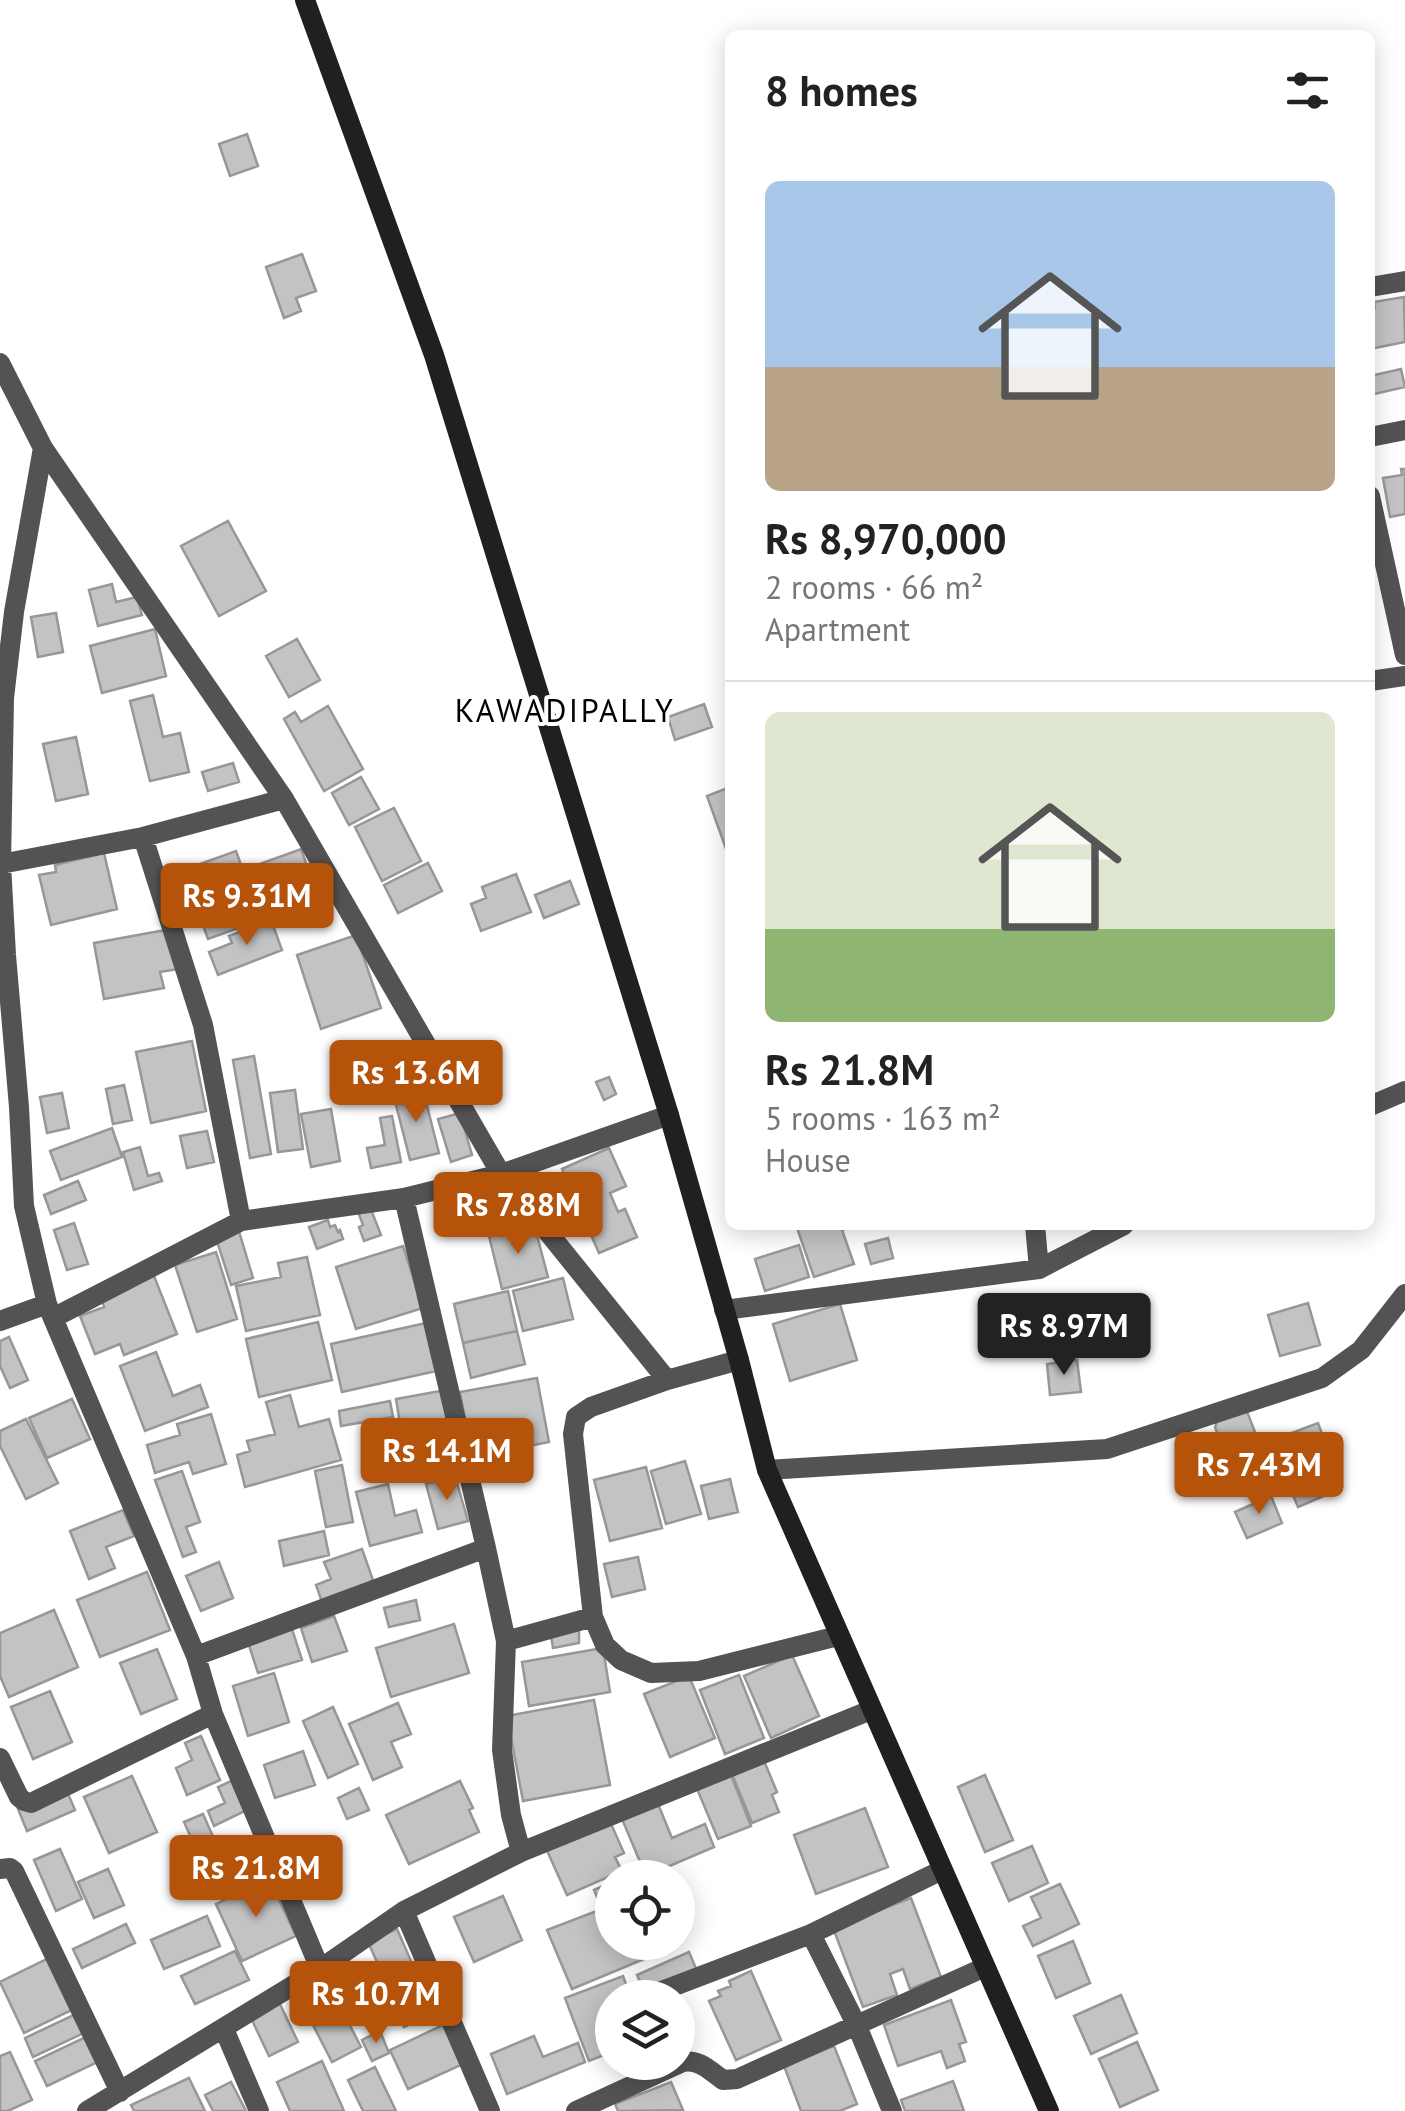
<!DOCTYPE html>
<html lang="en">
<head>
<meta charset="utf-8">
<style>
	body { margin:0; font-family:"PT Sans",sans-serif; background:#f6f6f6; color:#222; height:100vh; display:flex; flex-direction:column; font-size:38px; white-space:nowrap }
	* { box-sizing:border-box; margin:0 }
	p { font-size:32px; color:#767676 }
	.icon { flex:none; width:55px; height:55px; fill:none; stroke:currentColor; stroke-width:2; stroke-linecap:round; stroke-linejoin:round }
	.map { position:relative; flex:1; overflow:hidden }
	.drawer { position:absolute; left:725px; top:30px; width:650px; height:1200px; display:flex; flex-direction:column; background:#fff; border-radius:15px; box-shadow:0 5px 25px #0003 }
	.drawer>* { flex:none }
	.fabs { position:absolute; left:595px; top:1860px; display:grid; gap:20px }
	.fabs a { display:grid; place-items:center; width:100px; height:100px; border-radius:50%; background:#fff; box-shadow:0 5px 25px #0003; font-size:50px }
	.price { position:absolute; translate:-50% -85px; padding:0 22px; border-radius:10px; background:#b45309; color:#fff; font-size:32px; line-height:65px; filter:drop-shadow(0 2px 5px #0008) }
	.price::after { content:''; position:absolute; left:50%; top:60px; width:30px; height:22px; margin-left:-15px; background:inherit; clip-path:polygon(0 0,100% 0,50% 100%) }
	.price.on { background:#222; color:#fff }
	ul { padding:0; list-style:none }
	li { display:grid; align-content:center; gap:20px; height:530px; padding:0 40px }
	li+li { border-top:2px solid #e0e0e0 }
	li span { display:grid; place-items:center; height:310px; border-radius:15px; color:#555 }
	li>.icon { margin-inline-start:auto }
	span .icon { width:180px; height:180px; fill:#fffc; stroke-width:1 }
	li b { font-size:42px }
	h2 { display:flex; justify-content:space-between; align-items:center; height:120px; padding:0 40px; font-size:42px }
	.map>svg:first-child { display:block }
</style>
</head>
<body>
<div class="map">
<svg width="1405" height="2111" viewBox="0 0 1405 2111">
	<rect width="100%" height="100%" fill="#fff"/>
	<path fill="#c3c3c3" stroke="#979797" stroke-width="2.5" d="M247,134l11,32 -28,10 -11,-32z
		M302,254l14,37 -20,7 5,13 -17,7 -18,-51z
		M1404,297l1,45 -35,7v-40l5,-1 -1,-6z
		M1401,369l4,18 -35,8v-19z
		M1401,469h4v45l-15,3 -7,-39 19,-3z
		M228,521l38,70 -47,25 -38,-70z
		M112,584l4,18 21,-5 5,18 -44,11 -9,-36z
		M56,613l7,39 -25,5 -7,-40z
		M155,629l11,47 -64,17 -12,-47z
		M297,639l23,41 -31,17 -23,-41z
		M153,695l10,42 17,-4 9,39 -39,9 -20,-80z
		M704,704l8,23 -37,13 -7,-23z
		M328,706l35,63 -39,22 -40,-72 11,-7 6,10z
		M76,737l12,57 -32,7 -13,-57z
		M233,763l6,19 -31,9 -6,-19z
		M361,777l18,32 -30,16 -17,-32z
		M730,787v73l-23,-64z
		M394,808l27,53 -39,20 -27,-54z
		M301,849l8,22 -52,19 -8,-22z
		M236,851l25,69 -53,19 -25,-69z
		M104,853l13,56 -66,16 -12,-50 17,-3 -1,-7z
		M428,863l14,28 -44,22 -14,-28z
		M516,874l15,38 -50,19 -10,-27 15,-6 -4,-11z
		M570,881l9,23 -35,14 -9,-23z
		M271,920l11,30 -64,25 -9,-23 23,-9 -3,-7z
		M171,929l7,40 -18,3 4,16 -60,11 -10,-56z
		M356,935l25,73 -60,21 -24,-74z
		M192,1041l14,70 -55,12 -15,-71z
		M254,1056l17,98 -21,4 -17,-98z
		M382,1072l4,19 -26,7 -4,-20z
		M609,1077l7,17 -12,6 -8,-18z
		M124,1085l8,35 -19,4 -7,-35z
		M295,1090l8,59 -25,3 -8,-59z
		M423,1090l16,63 -29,7 -16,-63z
		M62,1093l7,35 -22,5 -7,-36z
		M331,1109l9,52 -29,6 -10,-53z
		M460,1113l12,42 -21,7 -13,-43z
		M392,1116l9,46 -30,6 -4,-20 18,-3 -5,-27z
		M112,1128l10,29 -61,23 -11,-29z
		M207,1131l7,31 -27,6 -7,-32z
		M140,1147l8,29 11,-3 3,8 -28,9 -11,-38z
		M609,1148l17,38 -16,7 8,19 7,-3 12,28 -38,16 -37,-84z
		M78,1181l8,19 -35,14 -7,-19z
		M493,1190l8,32 -29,7 -7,-32z
		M370,1207l11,28 -17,6 -5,-14 4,-2 -5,-13z
		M328,1220l2,7 5,-2 3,7 2,-2 3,9 -26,10 -8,-22z
		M74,1223l14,41 -21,6 -13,-40z
		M534,1224l14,53 -46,12 -13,-53z
		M796,1225h60l-14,5 12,34 -40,13z
		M238,1228l15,50 -22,7 -16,-50z
		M888,1238l5,20 -22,6 -6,-20z
		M799,1245l10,32 -44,14 -10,-32z
		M403,1246l20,62 -67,21 -20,-62z
		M216,1252l21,67 -40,13 -22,-67z
		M307,1257l13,58 -74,16 -10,-45 45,-9 -3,-14z
		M154,1276l23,58 -53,21 -4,-11 -25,10 -15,-38 24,-9 -3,-9z
		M563,1278l10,41 -50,12 -10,-40z
		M508,1291l9,40 -54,12 -9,-39z
		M1308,1303l12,42 -40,11 -12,-41z
		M840,1304l17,56 -67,21 -17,-57z
		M318,1322l14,58 -73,17 -13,-58z
		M426,1323l10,48 -94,21 -11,-48z
		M517,1331l8,33 -54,14 -8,-35z
		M9,1337l19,43 -18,8 -10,-22v-25z
		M156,1352l17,44 27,-11 8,22 -63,24 -25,-65z
		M1077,1360l4,32 -31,3 -3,-31z
		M537,1378l12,64 -77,15 -12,-65z
		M446,1390l5,31 -50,8 -5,-30z
		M290,1395l9,32 30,-8 12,41 -96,27 -8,-32 13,-4 -3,-10 28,-7 -9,-32z
		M72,1399l18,40 -43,19 -18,-40z
		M390,1401l3,16 -52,9 -2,-15z
		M1246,1409l14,36 58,-22 9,24 -93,34 -19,-54 3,-8z
		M211,1414l15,50 -33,10 -4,-12 -34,11 -8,-28 33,-10 -3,-11z
		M26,1419l32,64 -32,16 -26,-53v-15z
		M450,1429l5,35 -47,8 -6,-35z
		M685,1461l16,53 -35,10 -15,-53z
		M342,1465l11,57 -27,5 -11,-56z
		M1330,1465l10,24 -42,18 -10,-24z
		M646,1467l16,61 -52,13 -16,-61z
		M182,1471l18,51 -14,5 10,25 -13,5 -28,-77z
		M455,1476l13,45 -30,8 -12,-45z
		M730,1479l8,33 -29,7 -8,-33z
		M388,1484l7,32 21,-6 6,22 -52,14 -14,-54z
		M1271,1496l11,27 -35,15 -12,-26z
		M123,1510l11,26 -28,11 9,21 -26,11 -19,-48z
		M324,1531l5,24 -45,11 -5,-25z
		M362,1549l12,34 -52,19 -6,-17 15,-6 -7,-17z
		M638,1557l7,32 -33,8 -8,-33z
		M219,1562l14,36 -32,13 -15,-35z
		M147,1572l23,58 -70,27 -23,-57z
		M416,1600l4,20 -31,7 -5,-19z
		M54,1610l24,57 -69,30 -9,-21v-43z
		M334,1616l13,35 -35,11 -11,-34z
		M454,1624l15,49 -78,24 -15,-49z
		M291,1626l11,34 -44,13 -11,-34z
		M579,1630v13l-26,5 -2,-13z
		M603,1648l7,44 -81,14 -7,-44z
		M157,1649l20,50 -36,15 -21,-51z
		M792,1655l27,61 -48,22 -27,-62z
		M274,1673l15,49 -41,14 -15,-50z
		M739,1675l25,63 -39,16 -25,-64z
		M689,1676l26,62 -45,19 -26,-63z
		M50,1691l22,51 -39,17 -22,-52z
		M594,1700l16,85 -87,16 -16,-85z
		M398,1703l13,31 -20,8 11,25 -29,13 -24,-56z
		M333,1707l25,57 -30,14 -25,-57z
		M201,1736l19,44 -33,15 -11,-27 16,-8 -7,-17z
		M303,1751l12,34 -40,13 -11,-33z
		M762,1756l15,36 -5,3 7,17 -27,11 -22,-54z
		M729,1770l22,56 -33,13 -23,-55z
		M985,1775l28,65 -28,12 -27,-65z
		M132,1776l25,56 -48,21 -25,-56z
		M231,1781l14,30 -31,15 -6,-15 17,-8 -7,-16z
		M460,1781l13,27 -4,2 10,22 -70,32 -23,-49z
		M359,1788l10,22 -22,9 -9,-21z
		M66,1789l9,21 -48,21 -9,-22z
		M658,1804l14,34 33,-14 9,23 -68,29 -24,-57z
		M865,1808l23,59 -72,27 -22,-59z
		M203,1814l24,54 -19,8 -24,-54z
		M608,1817l16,36 -9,4 7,14 -55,24 -22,-49z
		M1032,1846l16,37 -39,18 -17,-38z
		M60,1849l22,50 -26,12 -22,-51z
		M108,1869l16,36 -30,13 -16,-36z
		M269,1879l27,57 -54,25 -26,-57z
		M612,1882v60h53l3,7 -96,40 -25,-59 55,-21 -8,-19z
		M1060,1884l19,40 -46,22 -10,-20 18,-8 -10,-21z
		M503,1896l19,44 -48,22 -20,-45z
		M911,1898l30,79 -31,12 -7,-20 -13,5 7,21 -34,12 -30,-79z
		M207,1916l13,30 -56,23 -13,-29z
		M126,1924l9,19 -53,25 -9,-19z
		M397,1929l21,48 -29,12 -21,-47z
		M1073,1941l17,42 -34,15 -18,-42z
		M235,1951l14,29 -54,24 -14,-28z
		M689,1952l9,21 -52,23 -9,-21z
		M49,1958l25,51 -50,24 -24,-51z
		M751,1971l30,69 -45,20 -27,-59 12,-5 -3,-5 13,-5 -2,-5z
		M324,1975l37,72 -29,15 -37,-72z
		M623,1976l8,22h-19v54l-23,9 -24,-63z
		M412,1986l15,30 -23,11 -14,-31z
		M1121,1995l16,38 -46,21 -17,-38z
		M951,2000l15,42 -7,2 6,17 -18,7 -6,-17 -43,15 -14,-41z
		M279,2002l19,40 -29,14 -19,-40z
		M78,2013l8,19 -53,25 -8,-19z
		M443,2025l18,40 -53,24 -18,-39z
		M380,2031l9,22 -17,8 -10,-21z
		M88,2036l12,25 -53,25 -12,-25z
		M534,2036l9,21 35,-14 7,19 -78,32 -16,-40z
		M1137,2042l21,48 -38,17 -21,-48z
		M834,2046l23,58 -17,7h-39l-17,-45z
		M10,2052l22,48 -24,11h-8v-55z
		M322,2061l22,50h-54l-13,-29z
		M375,2067l21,44h-33l-15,-31z
		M189,2078l16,33h-71l-3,-6z
		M953,2081l11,30h-59l-4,-11z
		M231,2082l15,29h-33l-8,-16z
		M671,2082l12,28 -65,1 -3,-7z"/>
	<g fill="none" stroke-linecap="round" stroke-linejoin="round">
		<path stroke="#535353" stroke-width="20" d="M1370,287l35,-6
			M0,363l43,85 -29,164 -10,86 -3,166 5,91 13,152 5,99 23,98 149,352 17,58 107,255
			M1370,437l35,-7
			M43,448l241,351 217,375 166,206
			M1370,496l35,159
			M1370,681l35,-5
			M143,837l60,188 38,196
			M1,864l142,-27 141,-38
			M1370,1106l35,-15
			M404,1198l82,350
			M1035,1225l4,44
			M724,1310l315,-41 85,-44
			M53,1318l188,-97 163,-23 97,-24 168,-59
			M0,1321l47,-17
			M767,1470l340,-21 215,-71 39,-28 44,-56
			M593,1617l-20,-183 3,-17 15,-10 76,-27 72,-20
			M506,1641l87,-24 12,28 16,15 30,13 48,-2 139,-35
			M196,1656l290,-108 20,93 -4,109 9,65 10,37
			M0,1758l19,39 5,4 7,2 182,-89
			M0,1869l10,-1 4,3 106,221
			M404,1911l86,200
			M811,1934l46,92 35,85
			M643,1998l168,-64 131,-64
			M224,2029l35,82
			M87,2111l233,-142 84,-58 117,-59 350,-142
			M576,2111l107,-49c17,-3 27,9 40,18l14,-1 248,-112"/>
		<path stroke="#202020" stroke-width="20" d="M305,0l129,355 235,760 70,245 28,110 282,641"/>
	</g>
	<g text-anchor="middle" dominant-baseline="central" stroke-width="8" stroke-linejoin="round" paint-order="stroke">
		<g font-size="32" letter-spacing="2.5" fill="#000" stroke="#fff">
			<text x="565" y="710">KAWADIPALLY</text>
		</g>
	</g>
</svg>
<div class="fabs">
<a><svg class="icon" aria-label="locate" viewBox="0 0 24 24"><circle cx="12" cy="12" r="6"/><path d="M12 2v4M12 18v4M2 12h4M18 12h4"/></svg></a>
<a><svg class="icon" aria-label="layers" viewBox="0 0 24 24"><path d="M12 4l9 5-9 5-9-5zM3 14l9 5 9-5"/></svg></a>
</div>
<b class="price" style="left:247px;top:948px">Rs 9.31M</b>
<b class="price" style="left:416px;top:1125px">Rs 13.6M</b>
<b class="price" style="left:518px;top:1257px">Rs 7.88M</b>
<b class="price on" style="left:1064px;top:1378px">Rs 8.97M</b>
<b class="price" style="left:447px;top:1503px">Rs 14.1M</b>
<b class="price" style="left:1259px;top:1517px">Rs 7.43M</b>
<b class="price" style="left:256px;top:1920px">Rs 21.8M</b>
<b class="price" style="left:376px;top:2046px">Rs 10.7M</b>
<section class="drawer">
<h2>8 homes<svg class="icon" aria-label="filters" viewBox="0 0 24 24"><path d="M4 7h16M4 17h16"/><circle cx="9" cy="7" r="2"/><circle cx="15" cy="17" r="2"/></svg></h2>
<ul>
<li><span style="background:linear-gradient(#a9c7e8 60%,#b9a48a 0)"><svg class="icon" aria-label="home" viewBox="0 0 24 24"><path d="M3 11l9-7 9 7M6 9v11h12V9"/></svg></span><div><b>Rs 8,970,000</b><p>2 rooms · 66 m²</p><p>Apartment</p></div></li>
<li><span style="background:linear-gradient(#dfe7d0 70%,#8fb573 0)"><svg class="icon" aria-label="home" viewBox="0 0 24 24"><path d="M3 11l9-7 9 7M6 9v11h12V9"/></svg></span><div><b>Rs 21.8M</b><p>5 rooms · 163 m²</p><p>House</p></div></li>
</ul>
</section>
</div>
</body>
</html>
